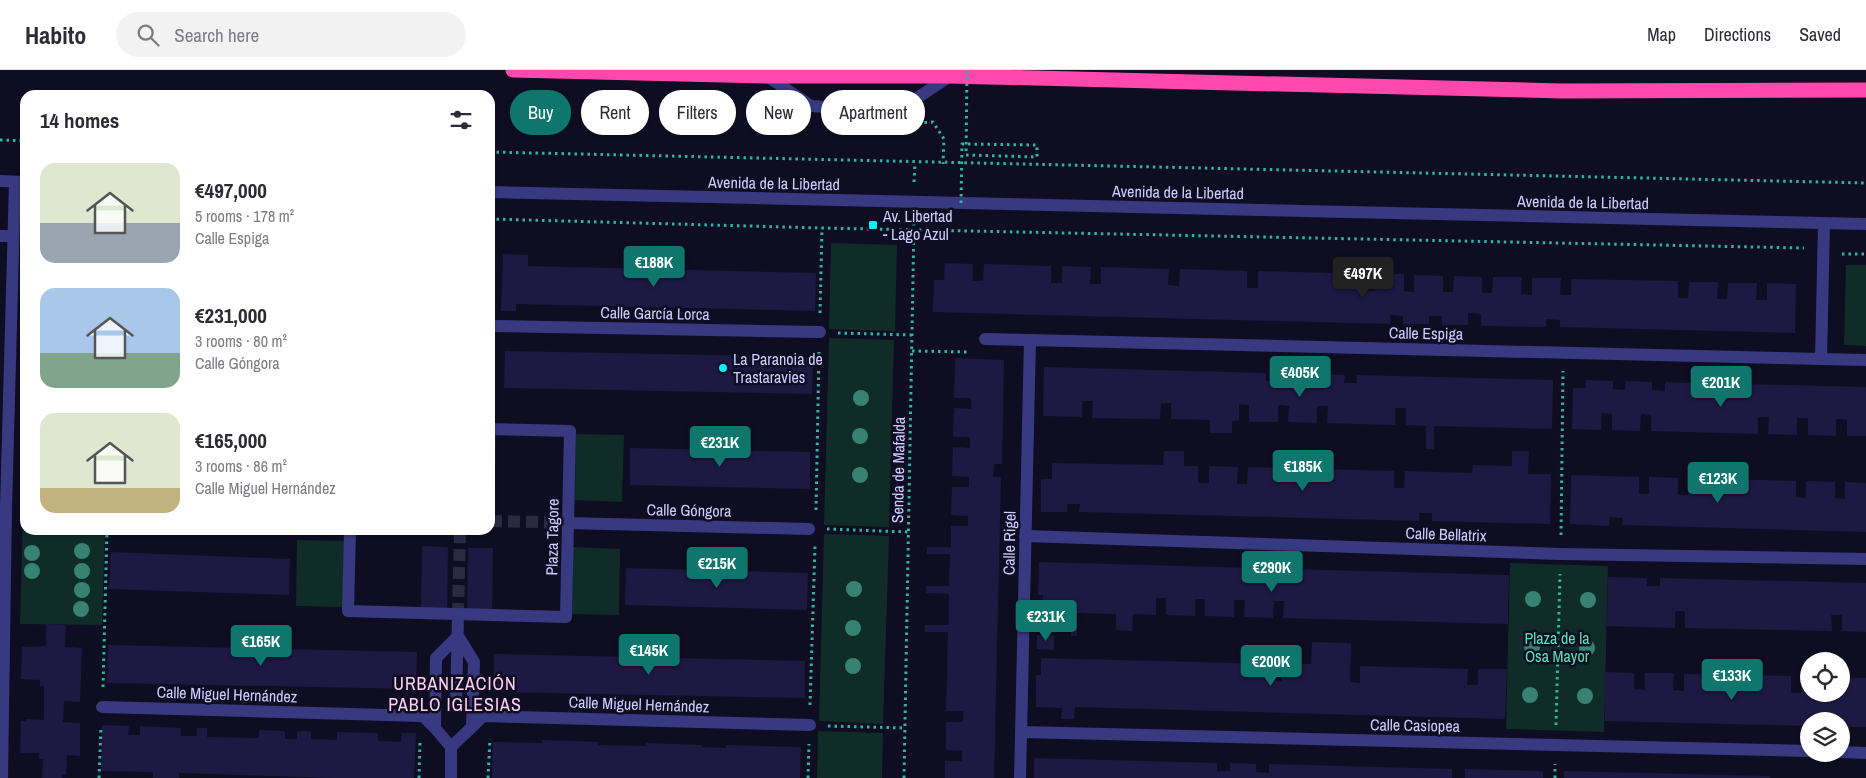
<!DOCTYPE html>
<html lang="en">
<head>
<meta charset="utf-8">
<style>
	body { margin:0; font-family:"Archivo Narrow",sans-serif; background:#f2f2f3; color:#2b2b33; height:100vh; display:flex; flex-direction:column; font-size:19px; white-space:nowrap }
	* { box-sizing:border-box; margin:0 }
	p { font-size:16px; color:#7c7c81 }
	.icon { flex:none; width:28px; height:28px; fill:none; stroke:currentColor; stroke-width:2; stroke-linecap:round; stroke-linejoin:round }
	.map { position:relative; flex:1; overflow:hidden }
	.details { position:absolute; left:20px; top:20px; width:475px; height:445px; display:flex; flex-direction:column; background:#fff; border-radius:15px; box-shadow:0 1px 4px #0004 }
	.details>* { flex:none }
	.hud { position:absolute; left:510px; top:20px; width:475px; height:45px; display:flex; gap:10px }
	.tools { position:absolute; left:1800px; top:582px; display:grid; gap:10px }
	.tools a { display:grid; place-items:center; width:50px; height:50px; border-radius:50%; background:#fff; box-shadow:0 1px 4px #0004; font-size:25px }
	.price { position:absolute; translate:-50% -42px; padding:0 11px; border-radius:5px; background:#0f766e; color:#fff; font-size:16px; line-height:32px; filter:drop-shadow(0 1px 2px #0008) }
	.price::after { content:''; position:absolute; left:50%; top:30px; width:15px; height:11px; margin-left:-8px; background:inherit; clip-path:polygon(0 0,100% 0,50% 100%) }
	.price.current { background:#222; color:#fff }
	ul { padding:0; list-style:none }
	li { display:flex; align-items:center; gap:15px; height:125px; padding:0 20px }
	li span { display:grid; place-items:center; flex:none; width:140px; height:100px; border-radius:15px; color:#555 }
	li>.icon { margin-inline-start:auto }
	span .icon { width:60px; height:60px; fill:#fffc; stroke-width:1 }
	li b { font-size:21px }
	h2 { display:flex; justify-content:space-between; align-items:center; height:60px; padding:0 20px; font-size:21px }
	.pill { padding:0 18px; border-radius:22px; background:#fff; box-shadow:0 1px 4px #0004; font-size:18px; line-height:45px }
	.pill.current { background:#0f766e; color:#fff }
	header { display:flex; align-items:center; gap:30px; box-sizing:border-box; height:70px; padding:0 25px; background:#fff; border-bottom:1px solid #e1e1e2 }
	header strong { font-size:24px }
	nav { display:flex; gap:28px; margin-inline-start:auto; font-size:18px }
	.search { width:350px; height:45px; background:#f2f2f3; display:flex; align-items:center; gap:12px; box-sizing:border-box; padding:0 18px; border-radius:28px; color:#7c7c81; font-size:19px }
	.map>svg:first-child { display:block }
</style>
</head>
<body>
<header>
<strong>Habito</strong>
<div class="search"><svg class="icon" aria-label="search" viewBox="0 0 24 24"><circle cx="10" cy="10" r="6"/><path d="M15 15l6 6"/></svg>Search here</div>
<nav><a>Map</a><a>Directions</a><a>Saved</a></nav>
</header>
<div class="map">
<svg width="1866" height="708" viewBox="0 0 1866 708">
	<rect width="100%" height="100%" fill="#0f0d22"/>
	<path fill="#102c28" d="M831,173l66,2 -2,86 -66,-2z
		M1846,195h20v81l-22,-1z
		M829,268l65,2 -5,187 -65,-2z
		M576,364l48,1 -2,67 -47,-2z
		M25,374v86h80l-3,95 -82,-1z
		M824,464l65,2 -6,188 -64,-3z
		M297,470l47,1 -1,66 -47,-1z
		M573,477l47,2 -1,66 -47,-1z
		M1510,493l98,3 -4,166 -98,-3z
		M818,661l65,2 -1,45h-65z"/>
	<path fill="#1e1943" d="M503,184l25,1v11l288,7 -1,38 -299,-7v7h-15z
		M945,193l28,1v17h10l1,-17 67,2v17h11v-17l29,1 -1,17h11v-17l68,2 -1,16 11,1 1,-17 67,2v17h11v-17l107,3 -1,16 11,1v-17h29v17l10,1v-17l29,1v16h10l1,-16 28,1v16h10l1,-16h29l-1,17 11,1v-17h29l-1,17h11v-16l107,2v17h10l1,-16h29l-1,17h10l1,-16h29l-1,17h11v-17l29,1 -1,49 -235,-6v-7l-14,-1v8l-65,-1v-12l-13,-1v12h-26v-9h-13v8h-26v-8l-13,-1v9l-457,-12 1,-32h10z
		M505,281l308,6 -1,37 -308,-6z
		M955,288l49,2 -2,104h-8l-1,13h8l-7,301h-49v-17h17v-10l-16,-1v-28h17v-11h-17l2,-79h-23v-7h24v-31l-23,-1v-7h23l1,-32h-23v-7h24v-21h17v-10l-17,-1 1,-28h17v-10l-17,-1 1,-29 17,1v-11h-17l1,-29 17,1v-11h-17z
		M1044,297l222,6v8h13v-8l26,1v8h13v-8l27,1 -1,8h13v-8l196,5 -1,49 -118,-3v23h-8v-23l-20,-1v-17h-11v17l-39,-1 -29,-1 1,-17h-11v17l-29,-1 1,-16 -11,-1v17h-29v-17l-10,-1v17h-7v12h-22v-13l-39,-1v-16h-10l-1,16 -68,-1 1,-17h-11v16l-39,-1z
		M1586,310l27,1v8l12,1 1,-9 26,1v8l13,1v-9l26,1v8h13v-8l162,4v49h-19v-17h-11v17l-28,-1v-17h-11v17l-29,-1 1,-17h-11v17l-107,-3v-16l-10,-1 -1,17 -28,-1v-16l-10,-1 -1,17 -29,-1 1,-41h13z
		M490,359h6l-1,67h-5z
		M630,378l180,4v37l-180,-4z
		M1164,381h20v15h14v17h11v-17l29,1 -1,17h10l1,-17 146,4v17h10l1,-17 67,2 1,-8 39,1v-15h17l-1,23h23l-1,50 -118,-3v-8h-13v8l-340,-9 1,-8h-13v8h-26v-33h11v-16l111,2z
		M1571,405l68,2v17h10v-17l29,1v17h10l1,-17 107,3v16l10,1v-17l29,1v16l10,1v-17l21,1v49l-244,-7 1,-7 -13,-1 -1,9 -39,-2z
		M422,476l26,1 -1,67 -26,-1z
		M468,478h25l-1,67h-25z
		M111,482l179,7 -1,36 -180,-6z
		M1039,492l470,13 -1,49 -225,-6 1,-17h-10l-1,17 -29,-1 1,-17h-11v17l-29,-1v-17h-10v17l-29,-1v-17h-10v17l-23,-1 -1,17 -16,-1v-16l-39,-1v23h-6v-23l-29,-1 1,-17h-5z
		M626,498l182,5 -1,37 -182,-5z
		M1608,507l39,1v8h13v-8l206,5v49l-24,-1v-16h-11l1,16 -147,-3v-17h-10v17l-68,-2z
		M46,554l20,1 -1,22 17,1 -2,54 -16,-1 -1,21 17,1v33l-13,-1 -1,20h-4v3h-20l1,-19h-4v-6h-19l1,-32h5v-2l18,1v-34h-4v-6l-19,-1 1,-32 24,-1z
		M1037,565h17v15l-17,-1z
		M1312,572l39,1 -1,39 10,1v-17l108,3 -1,16h11v-16h29l-2,50 -430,-12 -1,12h-13l1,-11 -26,-1v-32h5v-17l231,6 -1,16 11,1v-17h29z
		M108,575l309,7 -1,37 -309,-6z
		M494,584l311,7v37l-312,-6z
		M1605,602l29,1v16l11,1v-17h29l-1,17 11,1v-17l107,2v17h10v-16h8v17h32v-16h25v49h-25v-6h-32v5l-204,-5z
		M102,655l27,1 -1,9h12v-9l41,2v8h16v-8h10v9l52,1v-8l26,1v8h12v-8h14v8l26,1v-8l41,1v8l23,1 1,-9h14l-2,45h-78l-157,-5v5h-26v-6l-52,-1z
		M542,670l56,2v3l48,1v-3l56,2v2l24,1v-3l75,2 -1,31h-308l1,-36 49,1z
		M1034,688l183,5v8h13v-8l26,1v8l13,1v-9l183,5v9h-418z
		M1465,699l78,2v7h-78z
		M1564,701l206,5v2h-206z"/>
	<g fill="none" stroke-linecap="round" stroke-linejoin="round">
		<path stroke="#2c2a43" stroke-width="12" stroke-dasharray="12 6" stroke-linecap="butt" d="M490,451l87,2
			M458,545l2,-85"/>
		<path stroke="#2cb5a2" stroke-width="3" stroke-dasharray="2.5 4" stroke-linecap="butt" d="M918,53l15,-1 11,17 -1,25
			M0,70l25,1
			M490,82l1376,31
			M914,112l1,-19
			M490,149l332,9 982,20
			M1842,184h24
			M820,243l2,-85
			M838,263l75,2
			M912,281l57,1
			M816,440l3,-158
			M827,459l82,3
			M1561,465l2,-164
			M103,617l4,-157
			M810,635l5,-159
			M1556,655l4,-151
			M828,656l77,2
			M99,708l2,-52
			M419,708l1,-37
			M488,708l2,-39
			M808,708l1,-34
			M904,708l10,-557
			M1555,708v-14"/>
		<path stroke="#373a81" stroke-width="12" d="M767,6l44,30 85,6 54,-36
			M0,111l25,1
			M490,122l1376,32
			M0,166h13
			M490,256l330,6
			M985,269l881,21
			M1821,289l3,-135
			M568,453l241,6
			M350,460l-2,81 218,6 4,-186 -80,-2
			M1025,466l535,18 306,5
			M456,635l2,-90
			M102,637l319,9 3,1 11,11
			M472,657l11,-11 327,9
			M1021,662l788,19
			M451,677l21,-20 2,-65 -16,-26
			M1841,682l25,1
			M2,708l4,-270 9,-326
			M451,708v-31l-16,-19 1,-70 22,-22
			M1020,708l10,-438"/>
		<path stroke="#ff48ae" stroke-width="15" d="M513,0l254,6h183l612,15 304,-1"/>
		<path stroke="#2cb5a2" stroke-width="3" stroke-dasharray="2.5 4" stroke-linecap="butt" d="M961,133l1,-59 75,1v12l-71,-2 1,-85"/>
	</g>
	<g fill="#378272">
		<circle cx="861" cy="328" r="8"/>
		<circle cx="860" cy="366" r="8"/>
		<circle cx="860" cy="405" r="8"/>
		<circle cx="82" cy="481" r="8"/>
		<circle cx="32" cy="483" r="8"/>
		<circle cx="32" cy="501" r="8"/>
		<circle cx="82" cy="501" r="8"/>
		<circle cx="854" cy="519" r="8"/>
		<circle cx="82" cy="520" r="8"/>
		<circle cx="1533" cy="529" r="8"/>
		<circle cx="1588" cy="530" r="8"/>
		<circle cx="81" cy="539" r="8"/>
		<circle cx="853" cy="558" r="8"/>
		<circle cx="1532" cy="577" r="8"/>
		<circle cx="1587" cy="578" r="8"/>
		<circle cx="853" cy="596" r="8"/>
		<circle cx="1530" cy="625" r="8"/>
		<circle cx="1585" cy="626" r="8"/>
	</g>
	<g fill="#00f3f8" stroke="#0f0d22" stroke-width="2">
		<rect x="868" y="150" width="10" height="10" rx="2.5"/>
		<circle cx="723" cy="298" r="5"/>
	</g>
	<g text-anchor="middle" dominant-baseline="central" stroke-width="5" stroke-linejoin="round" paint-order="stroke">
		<g font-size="16" fill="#cfcdff" stroke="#0f0d22">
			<text transform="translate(774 113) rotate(1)">Avenida de la Libertad</text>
			<text transform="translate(1178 122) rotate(1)">Avenida de la Libertad</text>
			<text transform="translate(1583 132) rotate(1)">Avenida de la Libertad</text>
			<text transform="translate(655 243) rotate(1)">Calle García Lorca</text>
			<text transform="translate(1426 263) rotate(1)">Calle Espiga</text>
			<text transform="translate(898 400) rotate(-89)">Senda de Mafalda</text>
			<text transform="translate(689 440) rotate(1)">Calle Góngora</text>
			<text transform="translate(1446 464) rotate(2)">Calle Bellatrix</text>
			<text transform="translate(552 467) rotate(-89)">Plaza Tagore</text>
			<text transform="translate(1009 473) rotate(-89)">Calle Rigel</text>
			<text transform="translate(227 624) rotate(2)">Calle Miguel Hernández</text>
			<text transform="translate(639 634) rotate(2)">Calle Miguel Hernández</text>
			<text transform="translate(1415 655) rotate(1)">Calle Casiopea</text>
		</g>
		<g font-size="16" fill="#cfcdff" stroke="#0f0d22" text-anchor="start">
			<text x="883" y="146">Av. Libertad<tspan x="883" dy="18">- Lago Azul</tspan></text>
			<text x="733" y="289">La Paranoia de<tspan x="733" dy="18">Trastaravies</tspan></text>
		</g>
		<g font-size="16" fill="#57e1b4" stroke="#0f0d22">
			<text x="1557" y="568">Plaza de la<tspan x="1557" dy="18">Osa Mayor</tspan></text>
		</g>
		<g font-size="18" letter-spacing="1" fill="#ffcff1" stroke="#0f0d22">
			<text x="455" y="613">URBANIZACIÓN<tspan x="455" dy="21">PABLO IGLESIAS</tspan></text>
		</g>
	</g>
</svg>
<div class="tools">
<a><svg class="icon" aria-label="locate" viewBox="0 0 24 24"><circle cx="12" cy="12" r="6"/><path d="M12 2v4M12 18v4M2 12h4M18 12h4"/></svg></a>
<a><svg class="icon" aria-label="layers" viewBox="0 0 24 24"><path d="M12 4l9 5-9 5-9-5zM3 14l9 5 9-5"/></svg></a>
</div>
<b class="price" style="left:654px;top:218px">€188K</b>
<b class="price current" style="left:1363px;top:229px">€497K</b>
<b class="price" style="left:1300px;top:328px">€405K</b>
<b class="price" style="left:1721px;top:338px">€201K</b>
<b class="price" style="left:720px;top:398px">€231K</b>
<b class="price" style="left:1303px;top:422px">€185K</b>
<b class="price" style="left:1718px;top:434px">€123K</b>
<b class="price" style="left:717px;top:519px">€215K</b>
<b class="price" style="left:1272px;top:523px">€290K</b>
<b class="price" style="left:1046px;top:572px">€231K</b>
<b class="price" style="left:261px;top:597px">€165K</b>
<b class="price" style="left:649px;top:606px">€145K</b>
<b class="price" style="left:1271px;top:617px">€200K</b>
<b class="price" style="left:1732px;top:631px">€133K</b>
<div class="hud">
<a class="pill current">Buy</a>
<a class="pill">Rent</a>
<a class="pill">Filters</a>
<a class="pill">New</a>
<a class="pill">Apartment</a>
</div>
<section class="details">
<h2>14 homes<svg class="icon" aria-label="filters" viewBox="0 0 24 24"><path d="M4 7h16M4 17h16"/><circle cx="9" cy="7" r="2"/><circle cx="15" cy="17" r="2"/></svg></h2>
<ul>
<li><span style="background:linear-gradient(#dfe7d0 60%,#9aa5b1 0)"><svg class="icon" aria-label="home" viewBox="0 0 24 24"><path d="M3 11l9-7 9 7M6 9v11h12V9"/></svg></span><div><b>€497,000</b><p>5 rooms · 178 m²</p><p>Calle Espiga</p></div></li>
<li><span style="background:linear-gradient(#a9c7e8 65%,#7fa58c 0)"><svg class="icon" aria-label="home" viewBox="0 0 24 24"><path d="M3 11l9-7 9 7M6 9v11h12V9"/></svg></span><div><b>€231,000</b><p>3 rooms · 80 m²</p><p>Calle Góngora</p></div></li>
<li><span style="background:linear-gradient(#dfe7d0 75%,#c2b280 0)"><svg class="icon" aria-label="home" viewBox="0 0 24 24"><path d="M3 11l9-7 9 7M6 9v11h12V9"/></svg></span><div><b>€165,000</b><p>3 rooms · 86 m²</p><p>Calle Miguel Hernández</p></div></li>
</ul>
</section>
</div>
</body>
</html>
